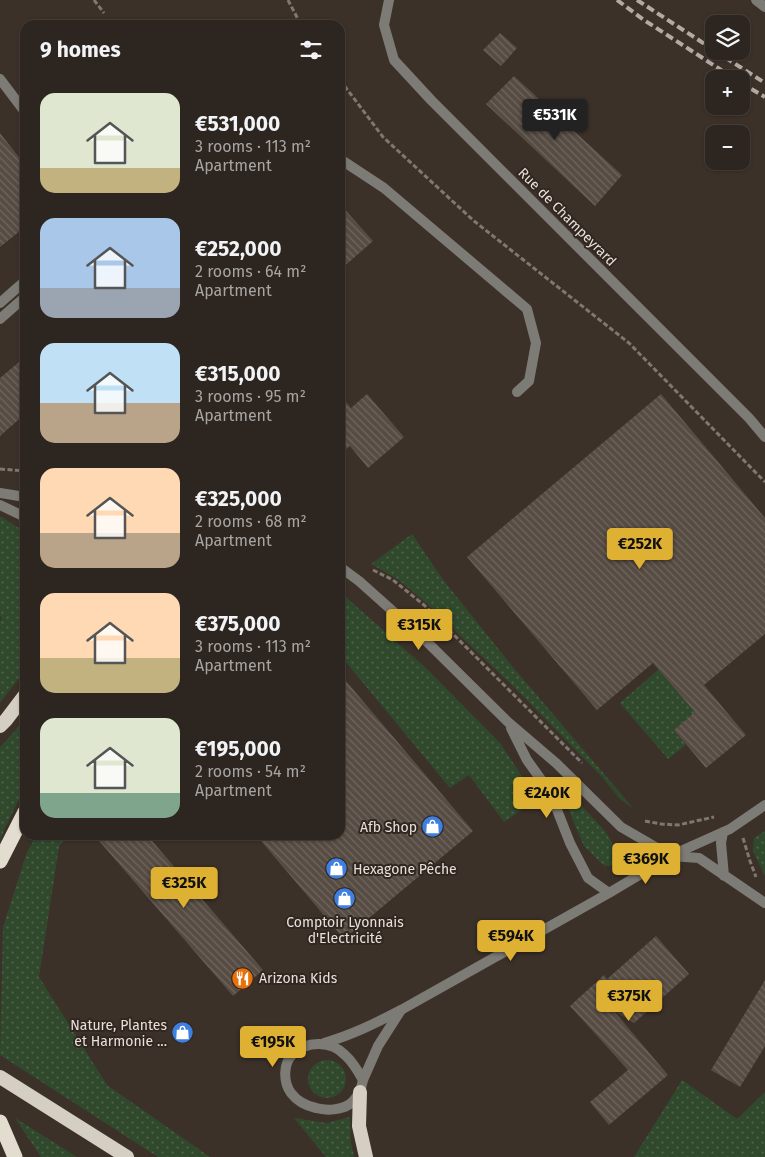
<!DOCTYPE html>
<html lang="en">
<head>
<meta charset="utf-8">
<style>
	body { margin:0; font-family:"Fira Sans",sans-serif; background:#352d28; color:#f1f3f6; height:100vh; display:flex; flex-direction:column; font-size:19px; white-space:nowrap }
	* { box-sizing:border-box; margin:0 }
	p { font-size:16px; color:#a7a5a4 }
	.icon { flex:none; width:28px; height:28px; fill:none; stroke:currentColor; stroke-width:2; stroke-linecap:round; stroke-linejoin:round }
	.map { position:relative; flex:1; overflow:hidden }
	.details { position:absolute; left:20px; top:20px; width:325px; height:820px; display:flex; flex-direction:column; background:#2d251f; border-radius:15px; box-shadow:0 1px 4px #0004,0 0 0 1px #48423d }
	.details>* { flex:none }
	.fabs { position:absolute; left:705px; top:15px; display:grid; gap:10px }
	.fabs a { display:grid; place-items:center; width:45px; height:45px; border-radius:10px; background:#2d251f; box-shadow:0 1px 4px #0004,0 0 0 1px #48423d; font-size:25px }
	.price { position:absolute; translate:-50% -42px; padding:0 11px; border-radius:5px; background:#deb133; color:#111; font-size:16px; line-height:32px; filter:drop-shadow(0 1px 2px #0008) }
	.price::after { content:''; position:absolute; left:50%; top:30px; width:15px; height:11px; margin-left:-8px; background:inherit; clip-path:polygon(0 0,100% 0,50% 100%) }
	.price.active { background:#222; color:#fff }
	ul { padding:0; list-style:none }
	li { display:flex; align-items:center; gap:15px; height:125px; padding:0 20px }
	li span { display:grid; place-items:center; flex:none; width:140px; height:100px; border-radius:15px; color:#555 }
	li>.icon { margin-inline-start:auto }
	span .icon { width:60px; height:60px; fill:#fffc; stroke-width:1 }
	li b { font-size:21px }
	h2 { display:flex; justify-content:space-between; align-items:center; height:60px; padding:0 20px; font-size:21px }
	.map>svg:first-child { display:block }
</style>
</head>
<body>
<div class="map">
<svg width="765" height="1157" viewBox="0 0 765 1157">
	<defs>
		<pattern id="grass-dots" width="8" height="8" patternUnits="userSpaceOnUse" patternTransform="scale(1.25)"><rect width="8" height="8" fill="#30492d"/><path d="M2 2h.1M6 6h.1" fill="none" stroke="#4e634b" stroke-width="1.8" stroke-linecap="round"/></pattern>
		<pattern id="building-back-hatch" width="6" height="6" patternUnits="userSpaceOnUse" patternTransform="scale(1.25)"><rect width="6" height="6" fill="#574c43"/><path d="M-1 5l2 2M0 0l6 6M5-1l2 2" fill="none" stroke="#6f665e"/></pattern>
	</defs>
	<rect width="100%" height="100%" fill="#3c3129"/>
	<path fill="url(#grass-dots)" d="M0,516l25,16v138l-25,33v-82l2,-2 -2,-4z
		M412,534l32,47 68,85 122,143 -14,-10 -18,-22 -86,-88 -90,-86 -27,-23 -28,-16z
		M340,592l87,77 73,74 37,56 -33,23 -35,-47 -19,13 -110,-133z
		M659,669l36,43 -21,18 12,15 -18,14 -48,-56z
		M25,720v67l-21,43 -4,10v-93z
		M554,776l51,55 7,12 4,16 -3,7h-8l-7,-6 -14,-14z
		M765,831v45l-12,-25 1,-13z
		M37,835h30l-8,12 -20,130 68,108 103,72h-52l-158,-102 3,-128 24,-75z
		M308 1079a19 19 0 1 1 38 0a19 19 0 1 1-38 0Z
		M682,1080l55,39 28,-27v65h-131z
		M350,1117l1,26 3,14h-28l-32,-39 33,5z
		M15,1118l62,39h-36z"/>
	<path fill="url(#building-back-hatch)" d="M500,33l17,15 -16,18 -18,-16z
		M514,76l108,99 -27,31 -109,-102z
		M0,133l25,32v62l-25,20z
		M340,204l33,37 -33,29z
		M25,357v57l-25,22v-58z
		M367,394l37,43 -36,31 -18,-22 -10,8v-59l11,13z
		M661,394l104,124v116l-61,51 42,50 -40,33 -32,-38 21,-18 -42,-49 -56,47 -130,-153z
		M340,674l133,157 -129,108 -88,-104h84z
		M94,835h53l116,135 -30,26z
		M656,936l33,38 -55,49 -20,-12 54,64 -59,50 -19,-23 38,-32 -58,-64 34,-31 3,4z
		M765,980v66l-25,41 -29,-17z"/>
	<g fill="none" stroke-linecap="round" stroke-linejoin="round">
		<path stroke="#817771" stroke-width="3" stroke-dasharray="5 2.5" stroke-linecap="butt" d="M94,0l10,13
			M288,0l13,25
			M340,80l43,57 91,84 155,122 136,139
			M0,469l25,2
			M373,570l20,10 31,25 158,158
			M645,821l16,3 17,1 36,-8
			M743,838l7,23 6,16"/>
		<path stroke="#7d7b75" stroke-width="10" d="M0,79l25,33
			M340,159l44,29 143,121 9,34 -7,38 -12,11"/>
		<path stroke="#7d7b75" stroke-width="10" d="M389,0l-5,25 10,35 37,40 318,318 16,19
			M756,0l9,7
			M0,303l25,-22
			M0,319l25,-22
			M723,832l-2,11 3,33
			M672,855l58,-26 35,-24
			M671,856l28,2 66,45
			M324,1043c28,-8 52,-20 77,-33
			M360,1092c-3,4 -6,9 -10,12 -9,6 -23,7 -34,4 -9,-2 -19,-7 -25,-15 -8,-11 -8,-30 2,-39 14,-14 39,-13 52,1 8,7 13,16 18,25"/>
		<path stroke="#7d7b75" stroke-width="10" d="M0,493l25,4
			M0,505l25,12
			M340,567l19,14 66,59 83,82 48,41 65,64 50,29 -62,37 -208,117 -23,36 -15,34 -3,12
			M511,728l16,32 23,32 20,51 18,35 21,15"/>
		<path stroke="#d4cfc2" stroke-width="14" d="M0,726l6,-6 19,-25
			M0,1077l127,80
			M360,1092l-1,34 7,31"/>
		<path stroke="#e3ddcf" stroke-width="15" d="M0,861l25,-49
			M0,1122l15,35"/>
		<path stroke="#b3aaa4" stroke-width="4" stroke-dasharray="8 4" stroke-linecap="butt" d="M617,0l27,20 91,59
			M637,0l77,50
			M715,51l50,32
			M741,83l24,14"/>
	</g>
	<defs>
		<symbol id="shop-disc" viewBox="-11 -11 22 22"><circle r="9.5" fill="#3f7fe0" stroke="#322720"/><path d="M-5-2.5h2.3a2.7 3.5 0 0 1 5.4 0H5L5.5 6h-11ZM-1.5-2.5h3a1.5 2.3 0 0 0-3 0Z" fill="#fff"/></symbol>
		<symbol id="restaurant-disc" viewBox="-11 -11 22 22"><circle r="9.5" fill="#e8710a" stroke="#322720"/><path d="M-5-6h1v4h1v-4h1v4h1v-4h1v5L-1.5 .5V6h-2V.5L-5-1ZM5-6V6H3V1.5H1.5Q1.5-4 5-6Z" fill="#fff"/></symbol>
	</defs>
	<g fill-rule="evenodd">
		<use href="#shop-disc" x="420" y="814" width="25" height="25"/>
		<use href="#shop-disc" x="324" y="856" width="25" height="25"/>
		<use href="#shop-disc" x="332" y="886" width="25" height="25"/>
		<use href="#restaurant-disc" x="230" y="966" width="25" height="25"/>
		<use href="#shop-disc" x="170" y="1020" width="25" height="25"/>
	</g>
	<g text-anchor="middle" dominant-baseline="central" stroke-width="4" stroke-linejoin="round" paint-order="stroke">
		<g font-size="14" fill="#e7e0db" stroke="#322720">
			<text transform="translate(567 217) rotate(45)">Rue de Champeyrard</text>
		</g>
		<g font-size="14" fill="#e7e0db" stroke="#322720" text-anchor="end">
			<text x="417" y="827">Afb Shop</text>
			<text x="353" y="869" text-anchor="start">Hexagone Pêche</text>
			<text x="345" y="922" text-anchor="middle">Comptoir Lyonnais<tspan x="345" dy="16">d'Electricité</tspan></text>
			<text x="259" y="978" text-anchor="start">Arizona Kids</text>
			<text x="167" y="1025">Nature, Plantes<tspan x="167" dy="16">et Harmonie ...</tspan></text>
		</g>
	</g>
</svg>
<div class="fabs">
<a><svg class="icon" aria-label="layers" viewBox="0 0 24 24"><path d="M12 4l9 5-9 5-9-5zM3 14l9 5 9-5"/></svg></a>
<a>+</a>
<a>−</a>
</div>
<b class="price active" style="left:555px;top:141px">€531K</b>
<b class="price" style="left:640px;top:570px">€252K</b>
<b class="price" style="left:419px;top:651px">€315K</b>
<b class="price" style="left:547px;top:819px">€240K</b>
<b class="price" style="left:646px;top:885px">€369K</b>
<b class="price" style="left:184px;top:909px">€325K</b>
<b class="price" style="left:511px;top:962px">€594K</b>
<b class="price" style="left:629px;top:1022px">€375K</b>
<b class="price" style="left:273px;top:1068px">€195K</b>
<section class="details">
<h2>9 homes<svg class="icon" aria-label="filters" viewBox="0 0 24 24"><path d="M4 7h16M4 17h16"/><circle cx="9" cy="7" r="2"/><circle cx="15" cy="17" r="2"/></svg></h2>
<ul>
<li><span style="background:linear-gradient(#dfe7d0 75%,#c2b280 0)"><svg class="icon" aria-label="home" viewBox="0 0 24 24"><path d="M3 11l9-7 9 7M6 9v11h12V9"/></svg></span><div><b>€531,000</b><p>3 rooms · 113 m²</p><p>Apartment</p></div></li>
<li><span style="background:linear-gradient(#a9c7e8 70%,#9aa5b1 0)"><svg class="icon" aria-label="home" viewBox="0 0 24 24"><path d="M3 11l9-7 9 7M6 9v11h12V9"/></svg></span><div><b>€252,000</b><p>2 rooms · 64 m²</p><p>Apartment</p></div></li>
<li><span style="background:linear-gradient(#bfe0f5 60%,#b9a48a 0)"><svg class="icon" aria-label="home" viewBox="0 0 24 24"><path d="M3 11l9-7 9 7M6 9v11h12V9"/></svg></span><div><b>€315,000</b><p>3 rooms · 95 m²</p><p>Apartment</p></div></li>
<li><span style="background:linear-gradient(#ffd9b3 65%,#b9a48a 0)"><svg class="icon" aria-label="home" viewBox="0 0 24 24"><path d="M3 11l9-7 9 7M6 9v11h12V9"/></svg></span><div><b>€325,000</b><p>2 rooms · 68 m²</p><p>Apartment</p></div></li>
<li><span style="background:linear-gradient(#ffd9b3 65%,#c2b280 0)"><svg class="icon" aria-label="home" viewBox="0 0 24 24"><path d="M3 11l9-7 9 7M6 9v11h12V9"/></svg></span><div><b>€375,000</b><p>3 rooms · 113 m²</p><p>Apartment</p></div></li>
<li><span style="background:linear-gradient(#dfe7d0 75%,#7fa58c 0)"><svg class="icon" aria-label="home" viewBox="0 0 24 24"><path d="M3 11l9-7 9 7M6 9v11h12V9"/></svg></span><div><b>€195,000</b><p>2 rooms · 54 m²</p><p>Apartment</p></div></li>
</ul>
</section>
</div>
</body>
</html>
